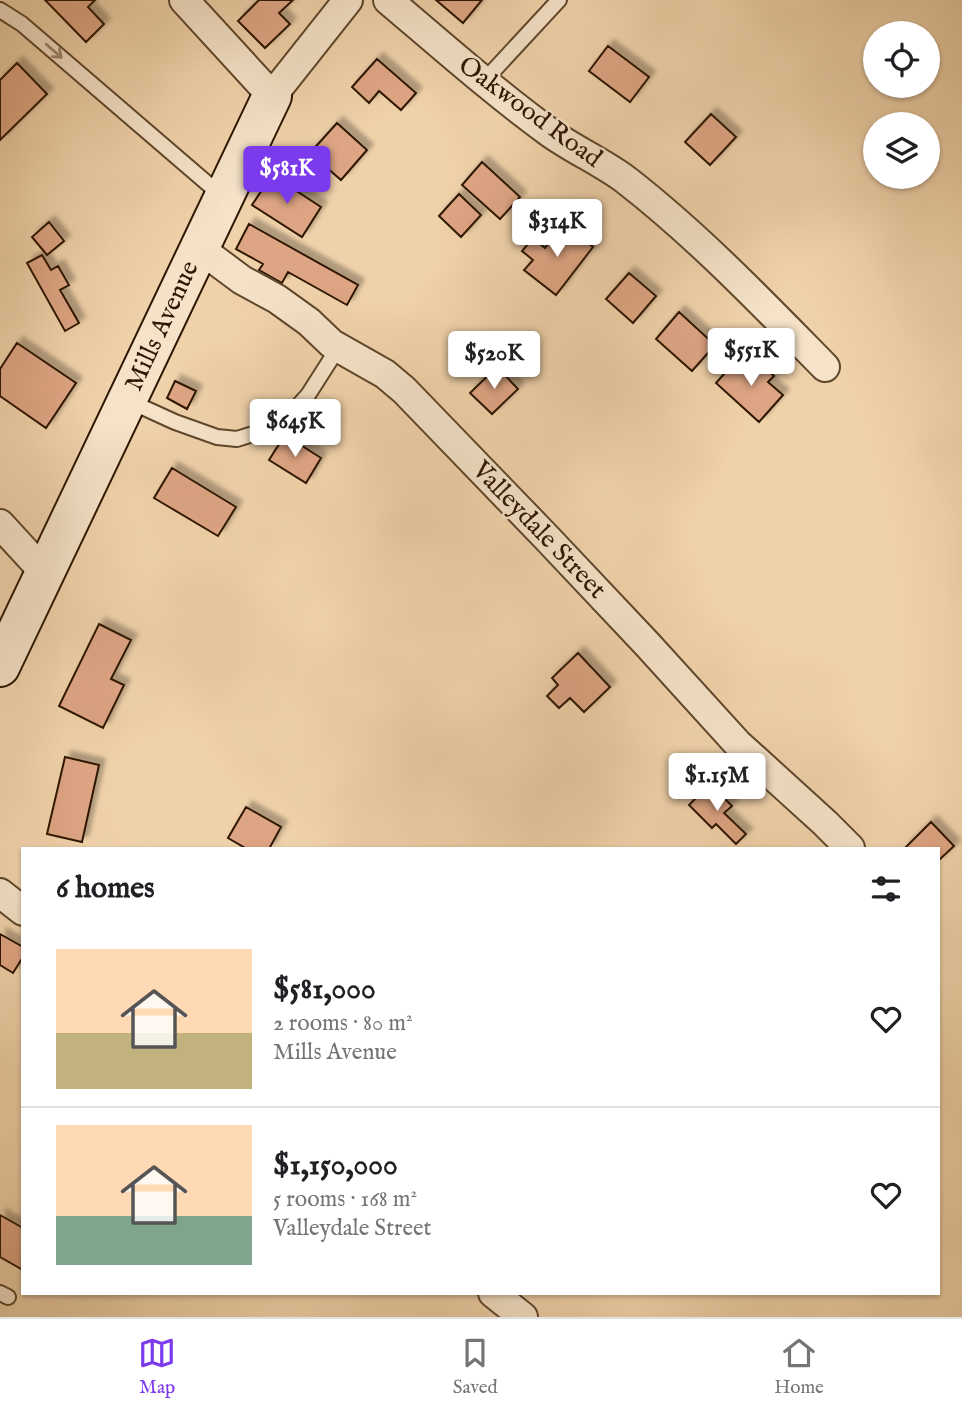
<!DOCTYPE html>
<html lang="en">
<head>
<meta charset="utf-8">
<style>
	body { margin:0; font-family:"IM FELL English",serif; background:#f6f6f6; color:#202124; height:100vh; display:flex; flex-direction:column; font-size:26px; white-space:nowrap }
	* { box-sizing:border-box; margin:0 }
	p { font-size:23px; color:#757577 }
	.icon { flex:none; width:38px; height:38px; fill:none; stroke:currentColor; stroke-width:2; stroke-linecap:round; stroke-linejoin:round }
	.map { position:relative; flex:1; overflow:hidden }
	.sheet { position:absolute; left:21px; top:847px; width:919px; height:448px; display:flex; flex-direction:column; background:#fff; border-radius:0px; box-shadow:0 2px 5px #0004 }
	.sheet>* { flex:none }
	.buttons { position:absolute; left:863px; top:21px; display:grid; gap:14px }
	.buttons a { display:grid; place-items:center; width:77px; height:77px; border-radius:50%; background:#fff; box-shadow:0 2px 5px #0004; font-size:35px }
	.price { position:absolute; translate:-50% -60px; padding:0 16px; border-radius:7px; background:#fff; color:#222; font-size:23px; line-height:46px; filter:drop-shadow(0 2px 4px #0008) }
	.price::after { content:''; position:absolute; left:50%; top:42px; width:21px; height:16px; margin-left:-10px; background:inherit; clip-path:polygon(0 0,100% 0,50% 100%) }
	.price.current { background:#7c3aed; color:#fff }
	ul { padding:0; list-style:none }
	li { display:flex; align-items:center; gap:21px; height:175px; padding:0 35px }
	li+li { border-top:2px solid #e0e0e0 }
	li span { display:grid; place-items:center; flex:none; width:196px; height:140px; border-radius:0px; color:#555 }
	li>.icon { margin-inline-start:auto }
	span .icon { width:84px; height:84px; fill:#fffc; stroke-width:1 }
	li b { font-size:30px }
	h2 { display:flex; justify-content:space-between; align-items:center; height:84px; padding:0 35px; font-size:30px }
	.tab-bar { display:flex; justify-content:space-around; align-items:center; height:98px; border-top:2px solid #e0e0e0; background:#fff; font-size:19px; color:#757577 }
	.tab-bar a { display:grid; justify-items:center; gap:4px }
	.tab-bar .current { color:#7c3aed }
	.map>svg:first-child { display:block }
</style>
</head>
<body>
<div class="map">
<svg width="962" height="1317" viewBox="0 0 962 1317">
	<defs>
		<filter id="shadow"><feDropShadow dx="6" dy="-6" stdDeviation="2" flood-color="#0004"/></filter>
	</defs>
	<rect width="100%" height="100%" fill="#f0d2aa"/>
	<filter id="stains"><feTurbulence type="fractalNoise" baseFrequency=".00286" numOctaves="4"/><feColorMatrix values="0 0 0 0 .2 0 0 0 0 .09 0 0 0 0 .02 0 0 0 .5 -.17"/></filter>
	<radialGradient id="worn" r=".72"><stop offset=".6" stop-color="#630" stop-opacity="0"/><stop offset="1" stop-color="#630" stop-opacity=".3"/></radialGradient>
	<path fill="#dea584" stroke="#2e1701" stroke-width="2" filter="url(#shadow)" d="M45,0h50l-7,7 16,17 -18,18z
		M259,0h34l-14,13 11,11 -25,24 -27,-27z
		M436,0h46l-19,23z
		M608,46l41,31 -19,25 -41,-31z
		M377,59l39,34 -15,17 -22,-19 -10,12 -17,-16z
		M17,63l30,31 -47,46v-60z
		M711,114l25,23 -26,28 -25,-23z
		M337,123l30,27 -26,30 -31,-27z
		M482,162l38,35 -20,22 -38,-34z
		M272,175l49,32 -19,30 -50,-32z
		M459,194l22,21 -20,22 -22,-21z
		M49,222l15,19 -17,14 -15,-18z
		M249,224l109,61 -11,20 -59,-33 -6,11 -23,-13 4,-6 -27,-15z
		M563,224l30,23 -37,48 -32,-25 9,-10 -11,-9 11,-13 12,10z
		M42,255l9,15 7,-4 11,19 -9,5 19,33 -14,8 -38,-68z
		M629,273l27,23 -23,27 -27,-24z
		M679,312l36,33 -23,26 -36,-32z
		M17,343l59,40 -30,45 -46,-32v-27z
		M739,357l12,10 6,-7 17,16 -6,6 15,13 -24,27 -43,-39z
		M497,367l21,22 -26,25 -22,-21z
		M175,381l21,10 -9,18 -20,-11z
		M285,435l36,23 -15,25 -37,-23z
		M172,468l64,39 -18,29 -64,-38z
		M99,624l32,16 -20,39 13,6 -21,43 -44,-22z
		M578,653l32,34 -26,25 -14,-14 -11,10 -12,-12 11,-11 -6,-7z
		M65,757l34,8 -17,77 -35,-8z
		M710,784l22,22 -8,7 22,21 -10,10 -20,-20 -4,4 -23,-23z
		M246,807l35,20 -12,22h-22l-19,-11z
		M931,822l23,24 -16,15v-12h-34z
		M0,934l23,13v10l-10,16 -13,-8z
		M0,1215l23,13v42l-23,-13z"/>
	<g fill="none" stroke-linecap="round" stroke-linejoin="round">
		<defs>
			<path id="lane" d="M0,10l22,14 200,172
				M483,82l76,-82
				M129,401l46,21 42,15 20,2 35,-11 18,-13 18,-20 30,-47
				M0,1293l8,4"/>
			<path id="street" d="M184,0l88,96 76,-96
				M388,0c53,45 105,91 161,132 25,18 53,30 77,48 72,56 135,122 199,187
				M199,248l43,32 35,19 32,23 23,22 53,30 19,16 142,147 101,107 90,99 88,80 25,25
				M0,524l45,49
				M0,893l23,18
				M493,1293l30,24"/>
			<path id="secondary" d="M0,667l272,-571"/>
		</defs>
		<use href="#lane" stroke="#5e462b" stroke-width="18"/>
		<use href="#street" stroke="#5e462b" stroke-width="32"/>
		<use href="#secondary" stroke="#2e1701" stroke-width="42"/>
		<use href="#lane" stroke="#f5e2c8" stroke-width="14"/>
		<use href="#street" stroke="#f5e2c8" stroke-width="28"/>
		<use href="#secondary" stroke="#f5e2c8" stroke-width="38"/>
	</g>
	<defs><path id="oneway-shaft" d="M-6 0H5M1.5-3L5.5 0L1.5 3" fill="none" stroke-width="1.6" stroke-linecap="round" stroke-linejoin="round" transform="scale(1.75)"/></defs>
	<use stroke="#9b876e" href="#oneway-shaft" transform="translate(54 51) rotate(41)"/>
	<g text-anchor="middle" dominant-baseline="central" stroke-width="5" stroke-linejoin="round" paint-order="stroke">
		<g font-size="26" fill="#2e1701" stroke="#f5e2c8">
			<text transform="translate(530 112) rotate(36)">Oakwood Road</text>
			<text transform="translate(162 326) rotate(-65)">Mills Avenue</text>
			<text transform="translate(539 530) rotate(46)">Valleydale Street</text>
		</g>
	</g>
	<rect width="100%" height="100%" filter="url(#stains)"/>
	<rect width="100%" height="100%" fill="url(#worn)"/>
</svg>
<div class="buttons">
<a><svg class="icon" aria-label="locate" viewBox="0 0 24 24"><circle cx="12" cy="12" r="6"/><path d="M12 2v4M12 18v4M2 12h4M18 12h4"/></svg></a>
<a><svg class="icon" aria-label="layers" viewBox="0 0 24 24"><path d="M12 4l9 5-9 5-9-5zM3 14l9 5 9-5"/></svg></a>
</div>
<b class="price current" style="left:287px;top:206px">$581K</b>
<b class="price" style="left:557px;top:259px">$314K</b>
<b class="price" style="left:751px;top:388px">$551K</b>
<b class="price" style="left:494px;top:391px">$520K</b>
<b class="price" style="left:295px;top:459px">$645K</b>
<b class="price" style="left:717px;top:813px">$1.15M</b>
<section class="sheet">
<h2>6 homes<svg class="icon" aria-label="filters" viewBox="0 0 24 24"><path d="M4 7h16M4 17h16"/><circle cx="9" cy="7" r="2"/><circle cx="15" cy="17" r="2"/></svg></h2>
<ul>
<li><span style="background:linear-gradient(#ffd9b3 60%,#c2b280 0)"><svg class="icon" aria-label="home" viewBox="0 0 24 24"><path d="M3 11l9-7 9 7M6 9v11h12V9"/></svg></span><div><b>$581,000</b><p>2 rooms · 80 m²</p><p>Mills Avenue</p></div><svg class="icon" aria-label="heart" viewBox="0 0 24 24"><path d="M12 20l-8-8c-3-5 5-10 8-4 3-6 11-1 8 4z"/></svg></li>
<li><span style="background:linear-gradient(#ffd9b3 65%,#7fa58c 0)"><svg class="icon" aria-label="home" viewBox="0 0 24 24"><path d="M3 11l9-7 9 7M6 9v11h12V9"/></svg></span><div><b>$1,150,000</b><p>5 rooms · 168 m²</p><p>Valleydale Street</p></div><svg class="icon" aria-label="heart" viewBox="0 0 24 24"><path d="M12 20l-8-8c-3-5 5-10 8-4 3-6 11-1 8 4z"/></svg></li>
</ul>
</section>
</div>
<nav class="tab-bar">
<a class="current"><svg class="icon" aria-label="map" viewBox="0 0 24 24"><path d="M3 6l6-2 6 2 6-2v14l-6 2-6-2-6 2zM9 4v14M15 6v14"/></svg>Map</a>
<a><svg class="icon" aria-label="saved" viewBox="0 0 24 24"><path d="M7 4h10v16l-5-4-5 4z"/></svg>Saved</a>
<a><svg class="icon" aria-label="home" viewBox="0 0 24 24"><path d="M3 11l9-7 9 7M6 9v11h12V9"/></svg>Home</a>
</nav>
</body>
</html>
